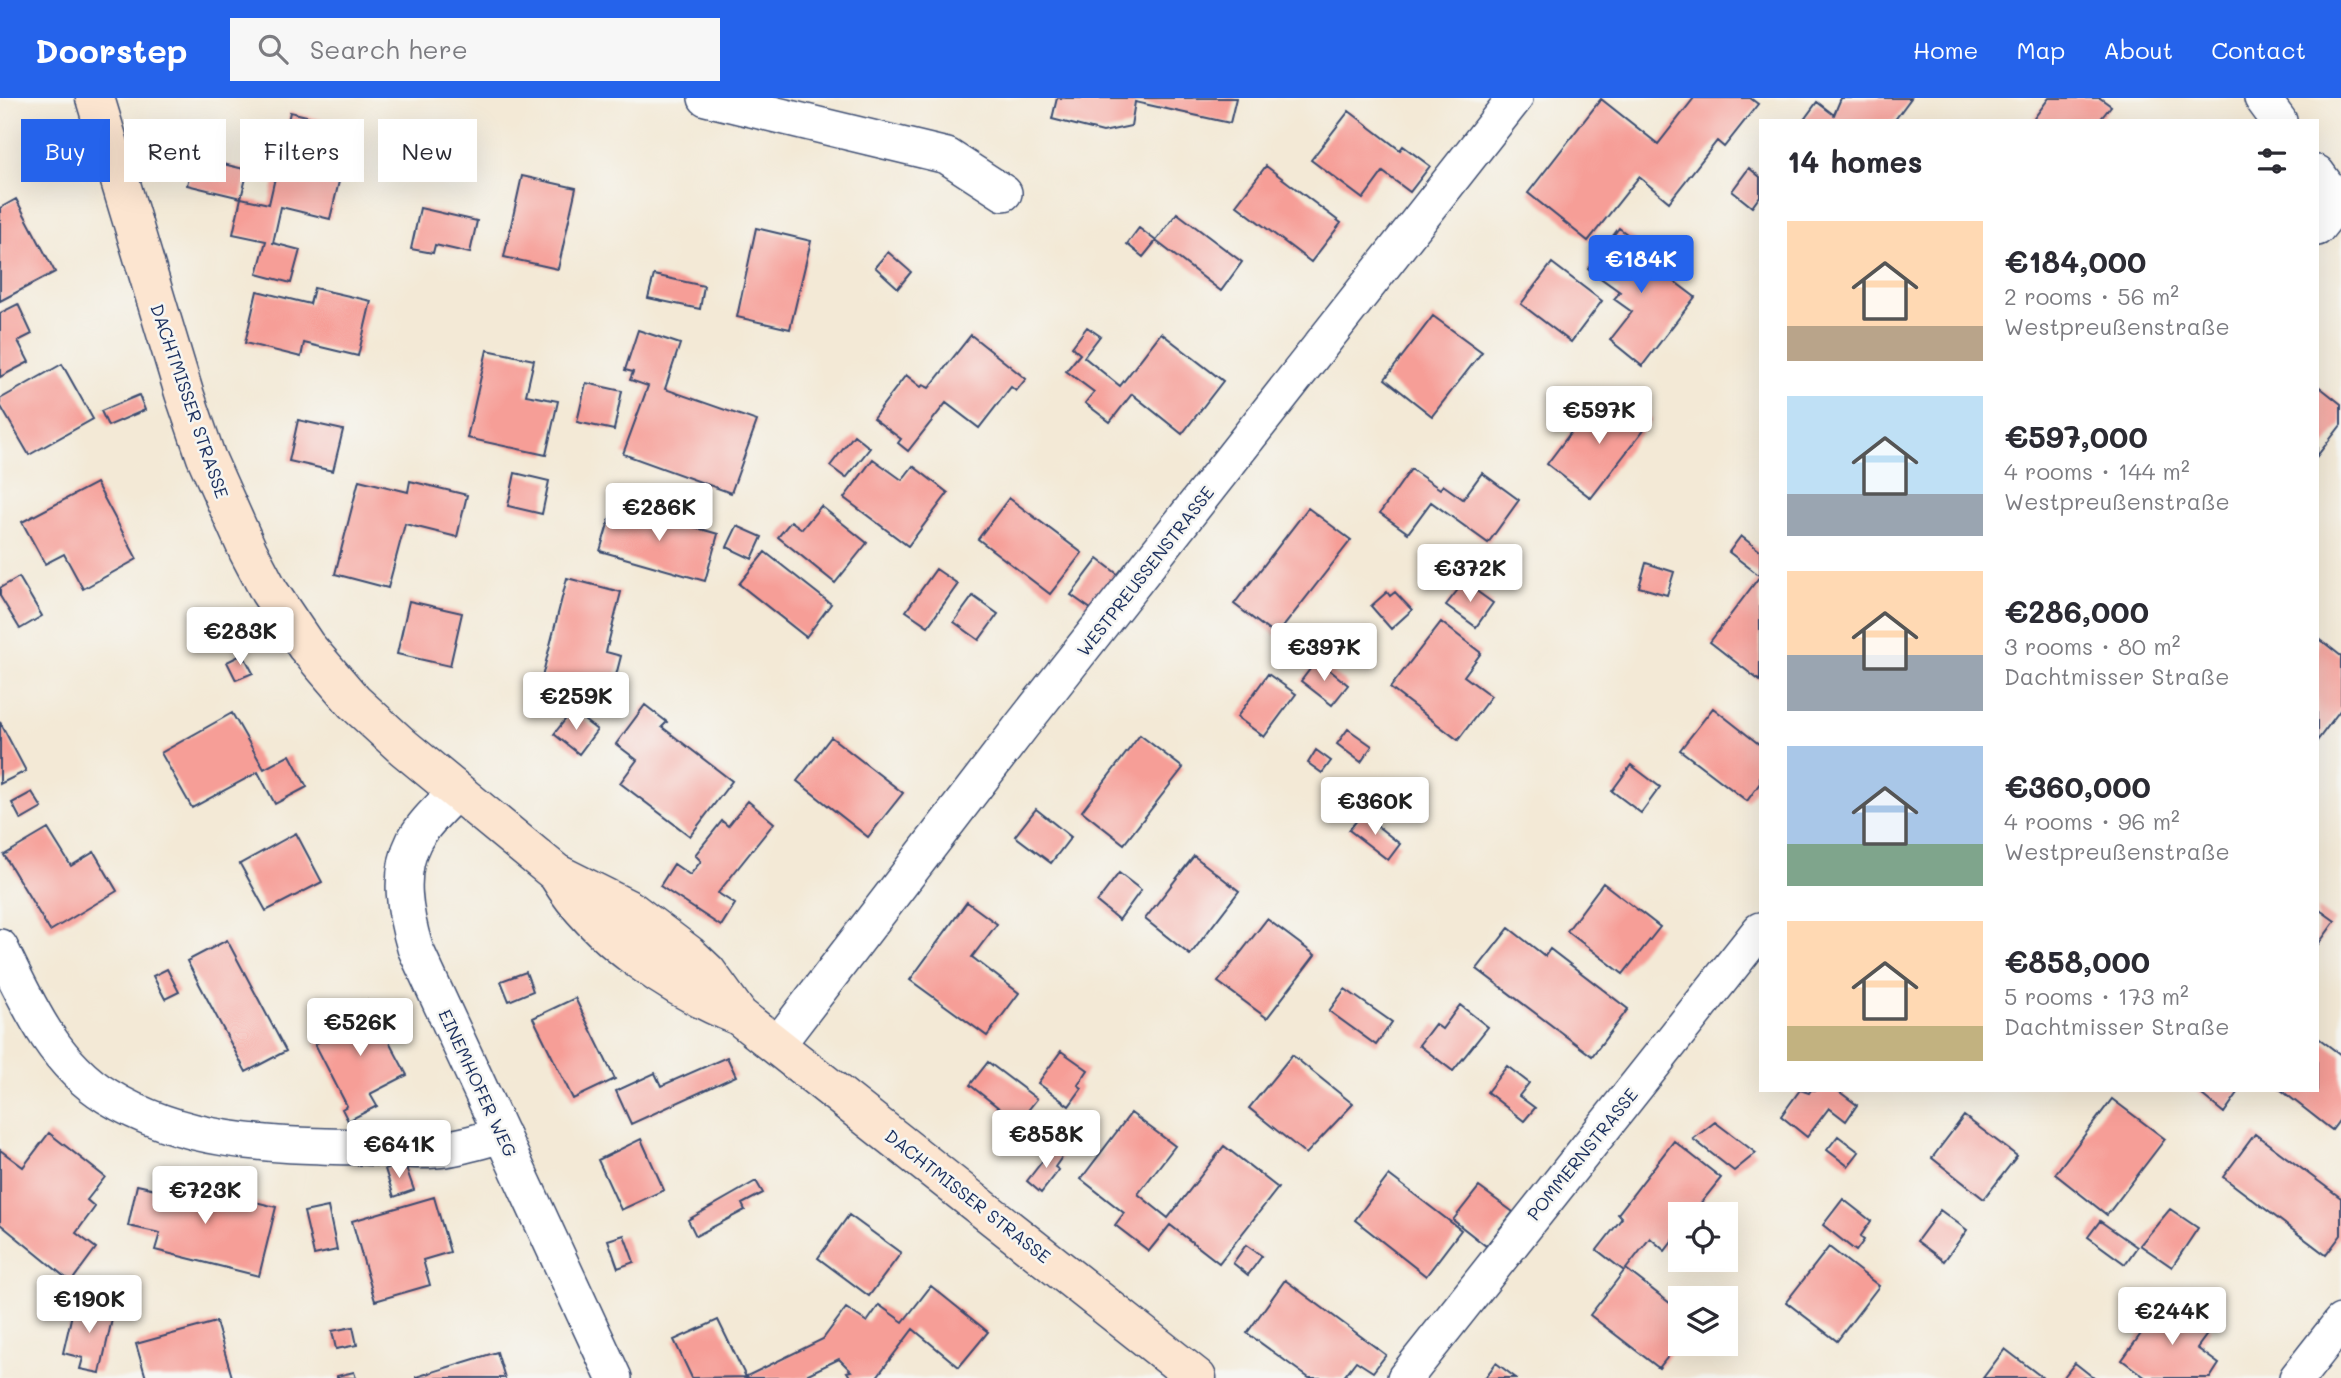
<!DOCTYPE html>
<html lang="en">
<head>
<meta charset="utf-8">
<style>
	body { margin:0; font-family:Mali,sans-serif; background:#f7f7f7; color:#2b2b33; height:100vh; display:flex; flex-direction:column; font-size:26px; white-space:nowrap }
	* { box-sizing:border-box; margin:0 }
	p { font-size:23px; color:#7c7c81 }
	.icon { flex:none; width:38px; height:38px; fill:none; stroke:currentColor; stroke-width:2; stroke-linecap:round; stroke-linejoin:round }
	.map { position:relative; flex:1; overflow:hidden }
	.drawer { position:absolute; left:1759px; top:21px; width:560px; height:973px; display:flex; flex-direction:column; background:#fff; border-radius:0px; box-shadow:0 7px 28px #0002 }
	.drawer>* { flex:none }
	.hud { position:absolute; left:21px; top:21px; width:665px; height:63px; display:flex; gap:14px }
	.controls { position:absolute; left:1668px; top:1104px; display:grid; gap:14px }
	.controls a { display:grid; place-items:center; width:70px; height:70px; border-radius:0px; background:#fff; box-shadow:0 7px 28px #0002; font-size:35px }
	.price { position:absolute; translate:-50% -60px; padding:0 16px; border-radius:7px; background:#fff; color:#222; font-size:23px; line-height:46px; filter:drop-shadow(0 2px 4px #0008) }
	.price::after { content:''; position:absolute; left:50%; top:42px; width:21px; height:16px; margin-left:-10px; background:inherit; clip-path:polygon(0 0,100% 0,50% 100%) }
	.price.active { background:#2563eb; color:#fff }
	ul { padding:0; list-style:none }
	li { display:flex; align-items:center; gap:21px; height:175px; padding:0 28px }
	li span { display:grid; place-items:center; flex:none; width:196px; height:140px; border-radius:0px; color:#555 }
	li>.icon { margin-inline-start:auto }
	span .icon { width:84px; height:84px; fill:#fffc; stroke-width:1 }
	li b { font-size:30px }
	h2 { display:flex; justify-content:space-between; align-items:center; height:84px; padding:0 28px; font-size:30px }
	.pill { padding:0 24px; border-radius:0px; background:#fff; box-shadow:0 7px 28px #0002; font-size:24px; line-height:63px }
	.pill.active { background:#2563eb; color:#fff }
	header { display:flex; align-items:center; gap:42px; box-sizing:border-box; height:98px; padding:0 35px; background:#2563eb; color:#fff }
	header strong { font-size:33px }
	nav { display:flex; gap:38px; margin-inline-start:auto; font-size:24px }
	.search { width:490px; height:63px; background:#f7f7f7; display:flex; align-items:center; gap:18px; box-sizing:border-box; padding:0 24px; border-radius:0px; color:#7c7c81; font-size:26px }
	.map>svg:first-child { display:block }
</style>
</head>
<body>
<header>
<strong>Doorstep</strong>
<div class="search"><svg class="icon" aria-label="search" viewBox="0 0 24 24"><circle cx="10" cy="10" r="6"/><path d="M15 15l6 6"/></svg>Search here</div>
<nav><a>Home</a><a>Map</a><a>About</a><a>Contact</a></nav>
</header>
<div class="map">
<svg width="2341" height="1280" viewBox="0 0 2341 1280">
	<rect width="100%" height="100%" fill="#f6f6f2"/>
	<filter id="ink" filterUnits="userSpaceOnUse"><feTurbulence type="fractalNoise" baseFrequency=".0143" numOctaves="2"/><feDisplacementMap in="SourceGraphic" scale="14" xChannelSelector="R" yChannelSelector="G"/><feConvolveMatrix kernelMatrix="1 2 1 2 8 2 1 2 1" color-interpolation-filters="sRGB"/></filter>
	<filter id="wash" filterUnits="userSpaceOnUse"><feTurbulence type="fractalNoise" baseFrequency=".00686" numOctaves="4" result="noise"/><feDisplacementMap in="SourceGraphic" scale="28" xChannelSelector="R" yChannelSelector="G"/><feGaussianBlur stdDeviation="1.57" result="paint"/><feColorMatrix in="noise" values="0 0 0 0 0 0 0 0 0 0 0 0 0 0 0 0 0 1.4 0 .05"/><feComposite in="paint" operator="in"/></filter>
	<g filter="url(#wash)">
		<rect width="100%" height="100%" fill="#f3e9d6"/>
		<g id="blocks">
			<path fill="#f69e97" d="M1057,0h179l-6,25 -95,-21 -4,24 -28,6 -51,-13z
				M1694,0h56l8,6 -34,43 -7,-6 -48,61 -30,-25 -51,64 -60,-48 73,-94 57,45z
				M1841,0h70l-17,23h-91l14,-19 17,13z
				M2049,0h51l11,8 -12,15h-67z
				M1349,13l51,39 3,-4 27,20 -20,26 -27,-20 -20,27 -52,-39z
				M290,14l62,15 -22,92 -49,-12 -8,36 27,7 -9,33 -34,-9 9,-33 -33,-7 8,-36 28,6z
				M194,59l54,13 -7,28 -54,-13z
				M1266,68l75,57 -30,39 -75,-57z
				M1749,70l11,9v19l-8,11 -20,-16z
				M522,78l54,12 -18,81 -54,-12z
				M16,101l39,73 -55,29v-93z
				M420,110l57,13 -7,32 -35,-8 -2,8 -22,-4z
				M1177,115l65,49 -21,29 -65,-50z
				M756,130l55,13 -21,88 -53,-12z
				M1139,130l17,13 -13,16 -16,-13z
				M1619,130l48,36 -5,8 33,25 -53,69 -32,-26 22,-28 -18,-13 6,-7 -32,-23z
				M888,154l23,20 -13,16 -23,-21z
				M1552,165l50,38 -31,41 -50,-38z
				M654,177l50,11 -4,23 -52,-11z
				M314,190l57,13 -13,55 -54,-13 -3,14 -56,-14 12,-52 53,13z
				M18,206l14,30 -14,7 11,21 -29,15v-64z
				M1433,218l49,36 -50,64 -47,-37z
				M1087,229l13,9 -16,21 36,29 41,-53 62,48 -41,53 -50,-40 -22,28 -25,-19 9,-11 -28,-21 14,-17 -8,-7z
				M638,232l42,14 -15,45 92,32 -26,72 -108,-39 25,-68 -18,-6 3,-8 -8,-2z
				M971,237l55,44 -10,12 -5,-4 -32,41 -33,-25 -38,48 -10,-8 3,-4 -28,-21 33,-43 15,12 2,-2 6,3z
				M487,252l47,10 -8,35 32,6 -12,54 -79,-17z
				M62,266l31,55 -64,36 -29,-50v-6z
				M586,285l36,8 -8,39 -37,-8z
				M2317,287l24,19v21l-24,31z
				M139,297l6,15 -37,16 -7,-15z
				M1622,297l30,24 -61,79 -44,-34 37,-49 14,11z
				M298,322l45,10 -10,41 -44,-10z
				M854,337l16,13 -24,30 -16,-12z
				M873,361l29,21 11,-14 35,27 -40,53 -64,-48z
				M1411,371l29,20 3,-4 20,14 19,-26 37,27 -31,43 -57,-41 -23,31 -28,-20z
				M515,375l34,8 -7,33 -34,-8z
				M359,382l49,12 2,-11 57,14 -10,42 -52,-13 -17,64 -53,-14z
				M96,385l41,76 -54,30 -19,-35 -19,10 -23,-42z
				M1009,400l73,55 -32,41 -72,-55z
				M614,406l104,30 -13,47 -105,-30z
				M821,408l46,37 -32,40 -57,-46 13,-16 11,8z
				M1308,410l43,32 -75,96 -42,-32z
				M737,428l25,11 -10,22 -25,-12z
				M1741,438l19,15v25l-31,-24z
				M765,454l66,52 -25,33 -67,-53z
				M1098,461l26,20 -26,35 -27,-19z
				M1646,465l28,9 -7,23 -28,-8z
				M936,471l22,15 -30,42 -22,-15z
				M1760,478v105l-50,-39z
				M19,479l23,39 -22,13 -20,-33v-8z
				M567,480l54,14 -15,60 15,4 -10,39 -69,-18z
				M1464,484l29,21 -17,24 -30,-22z
				M1387,494l3,4 5,-4 17,18 -21,19 -20,-23z
				M973,498l25,18 -19,26 -25,-18z
				M409,503l53,12 -12,53 -53,-12z
				M1441,524l40,31 -17,23 27,20 -33,44 -68,-52z
				M2317,539l24,19v53l-24,32z
				M243,556l10,19 -17,7 -9,-18z
				M1317,562l31,25 -16,20 -31,-24z
				M1268,576l28,20 -32,43 -27,-20z
				M645,607l22,17 -5,5 70,54 -42,55 -70,-53 17,-23 -21,-16z
				M1713,610l47,37v38l-13,18 -67,-51z
				M572,613l25,19 -18,24 -25,-20z
				M232,615l32,56 26,-14 17,32 -32,17 -17,-32 -66,36 -31,-55z
				M0,624l26,49 -26,13z
				M1348,631l24,17 -11,16 -24,-18z
				M1140,637l43,33 -59,76 -42,-33z
				M831,639l72,56 -35,44 -71,-56z
				M1316,652l15,11 -9,12 -14,-10z
				M1631,667l29,22 -19,26 -29,-22z
				M32,694l10,16 -21,12 -9,-17z
				M748,703l26,22 -56,70 17,11 -14,22 -61,-40 14,-22 16,11 11,-14 -6,-6 27,-34 6,5z
				M1036,711l35,28 -20,26 -36,-27z
				M1362,716l38,30 -12,16 -39,-30z
				M48,731l23,37 23,-14 23,39 -67,40 -46,-76z
				M296,735l26,49 -56,29 -26,-47z
				M1194,758l45,35 -49,64 -45,-36z
				M1119,775l22,17 -22,30 -22,-18z
				M1603,785l57,44 -37,47 -56,-43z
				M967,804l30,22 -25,33 47,36 -32,43 -77,-56z
				M2317,810l18,13 -18,25z
				M1267,821l48,36 -48,63 -49,-36z
				M1509,830l36,28 5,-7 78,60 -36,47 -115,-87z
				M227,842l59,111 -40,21 -59,-111z
				M167,871l12,23 -14,7 -12,-23z
				M526,874l7,19 -24,10 -8,-20z
				M1345,891l47,33 -16,23 -47,-34z
				M575,900l40,81 -42,20 -40,-81z
				M367,902l40,75 -37,19 7,12 -29,15 -6,-12 5,-3 -32,-62 19,-11 -6,-12z
				M1460,907l28,22 -35,44 -34,-26 16,-21 7,5z
				M2317,939l24,18v63l-9,12 -51,-40h36z
				M1061,953l27,19 -10,15 4,3 -13,18 -31,-23z
				M1292,957l61,49 -47,50 -57,-46z
				M727,959l9,19 -105,48 -15,-33 39,-18 6,13z
				M988,964l49,37 -19,24 -48,-38z
				M1507,968l22,17 -10,13 16,12 -11,13 -37,-29z
				M1800,992l9,3 2,-3h26l20,15 -11,16 -17,-13 -22,29 -26,-21z
				M2196,992h44l-16,23z
				M2112,1001l53,40 -58,76 -52,-41z
				M1131,1015l44,33 -37,48 30,24 56,-72 54,42 -59,75 -49,-38 -21,26 -34,-26 9,-12 -43,-34z
				M1964,1018l53,40 -33,43 -52,-41z
				M1715,1024l41,31 -22,18 -41,-32z
				M49,1035l56,44 -18,23 8,7 -19,26 20,15 -25,34 -71,-58v-74l23,17z
				M2255,1036l86,64v37l-15,20 -103,-78z
				M1838,1038l21,16 -11,14 -21,-16z
				M641,1041l23,51 -43,20 -23,-50z
				M1674,1043l47,37 -29,36h-12v17l-15,20 -15,-13 -24,31 54,42v30l-21,27 -69,-53 34,-44 -27,-21 25,-32 -4,-4z
				M1054,1048l10,8 -9,13 4,3 -18,23 -14,-12z
				M404,1064l10,28 -20,7 -9,-28z
				M1389,1077l72,55 -35,46 -71,-56z
				M756,1083l7,12 -21,11 3,6 -49,26 -8,-16z
				M172,1084l104,25 -17,69 -104,-26 5,-17 -32,-7 9,-41 32,7z
				M1479,1089l34,25 -27,34 -33,-26z
				M434,1099l16,55 -27,8 7,25 -55,16 -23,-80z
				M1843,1101l28,22 -11,16 4,3 -8,11 -33,-26z
				M328,1109l9,43 -23,5 -10,-43z
				M2170,1111l28,19 -26,39 -32,-22z
				M1940,1112l27,20 -23,31 -27,-20z
				M849,1117l52,38 -32,43 -51,-38z
				M2100,1123l37,26 -12,17 -37,-27z
				M624,1137l10,27 -16,6 -10,-28z
				M1246,1147l16,11 -14,19 -15,-12z
				M1829,1149l50,39 -42,55 -51,-39z
				M1285,1182l101,75 -13,17 -17,-11 -13,17h-34l-62,-45z
				M931,1188l57,46 -29,35 -46,-38 -37,49h-25l-4,-6 4,-1 -12,-12 -31,15 2,4h-67l80,-39 23,-31 21,14 12,-17 24,17z
				M2167,1200l44,31 -14,19 22,16 -9,14h-64l-24,-18z
				M75,1203l39,9 -14,63 -20,-4 3,-11 -20,-5z
				M718,1222l28,57 -54,1 -18,-38z
				M216,1224l16,55 -86,1 -10,-34z
				M353,1229l4,18 -21,4 -4,-18z
				M2005,1251l38,29h-60z
				M497,1254l8,26h-89v-1z
				M1496,1265l20,15h-31z
				M2075,1265l19,15h-31z
				M354,1274l2,6h-19v-2z"/>
		</g>
	</g>
	<g filter="url(#ink)">
		<use href="#blocks" fill-opacity="0" stroke="#3b4b70" stroke-width="2"/>
		<g fill="none" stroke-linecap="round" stroke-linejoin="round">
			<defs>
				<path id="street" d="M706,0l241,58 57,37
					M2262,0l17,23
					M2317,75l24,33
					M2317,130l24,-30
					M457,693c-14,15 -33,31 -43,50 -17,33 -9,73 1,107l199,430
					M0,849c27,55 53,116 107,149 79,49 169,49 258,51 25,1 55,6 80,2 19,-3 38,-9 57,-14
					M777,947l246,-321 492,-626
					M1405,1280l355,-448
					M2297,1280l44,-56"/>
				<path id="secondary" d="M95,0l89,295 22,64 42,94 21,40 37,55 48,56 49,45 153,126 74,37 58,44 19,18 32,44
					M559,779c37,61 115,113 180,139l458,362"/>
			</defs>
			<use href="#street" stroke="#3b4b70" stroke-width="38"/>
			<use href="#secondary" stroke="#3b4b70" stroke-width="41"/>
			<use href="#street" stroke="#fff" stroke-width="35"/>
			<use href="#secondary" stroke="#fce5d0" stroke-width="38"/>
		</g>
	</g>
	<g text-anchor="middle" dominant-baseline="central" stroke-width="5" stroke-linejoin="round" paint-order="stroke">
		<g font-size="18" fill="#1b2f5e" stroke="#f6f6f2">
			<text transform="translate(190 303) rotate(71)">DACHTMISSER STRASSE</text>
			<text transform="translate(1145 473) rotate(-52)">WESTPREUSSENSTRASSE</text>
			<text transform="translate(478 985) rotate(65)">EINEMHOFER WEG</text>
			<text transform="translate(1582 1056) rotate(-51)">POMMERNSTRASSE</text>
			<text transform="translate(968 1098) rotate(38)">DACHTMISSER STRASSE</text>
		</g>
	</g>
</svg>
<div class="controls">
<a><svg class="icon" aria-label="locate" viewBox="0 0 24 24"><circle cx="12" cy="12" r="6"/><path d="M12 2v4M12 18v4M2 12h4M18 12h4"/></svg></a>
<a><svg class="icon" aria-label="layers" viewBox="0 0 24 24"><path d="M12 4l9 5-9 5-9-5zM3 14l9 5 9-5"/></svg></a>
</div>
<b class="price active" style="left:1641px;top:197px">€184K</b>
<b class="price" style="left:1599px;top:348px">€597K</b>
<b class="price" style="left:659px;top:445px">€286K</b>
<b class="price" style="left:1470px;top:506px">€372K</b>
<b class="price" style="left:240px;top:569px">€283K</b>
<b class="price" style="left:1324px;top:585px">€397K</b>
<b class="price" style="left:576px;top:634px">€259K</b>
<b class="price" style="left:1375px;top:739px">€360K</b>
<b class="price" style="left:360px;top:960px">€526K</b>
<b class="price" style="left:1046px;top:1072px">€858K</b>
<b class="price" style="left:399px;top:1082px">€641K</b>
<b class="price" style="left:205px;top:1128px">€723K</b>
<b class="price" style="left:89px;top:1237px">€190K</b>
<b class="price" style="left:2172px;top:1249px">€244K</b>
<div class="hud">
<a class="pill active">Buy</a>
<a class="pill">Rent</a>
<a class="pill">Filters</a>
<a class="pill">New</a>
</div>
<section class="drawer">
<h2>14 homes<svg class="icon" aria-label="filters" viewBox="0 0 24 24"><path d="M4 7h16M4 17h16"/><circle cx="9" cy="7" r="2"/><circle cx="15" cy="17" r="2"/></svg></h2>
<ul>
<li><span style="background:linear-gradient(#ffd9b3 75%,#b9a48a 0)"><svg class="icon" aria-label="home" viewBox="0 0 24 24"><path d="M3 11l9-7 9 7M6 9v11h12V9"/></svg></span><div><b>€184,000</b><p>2 rooms · 56 m²</p><p>Westpreußenstraße</p></div></li>
<li><span style="background:linear-gradient(#bfe0f5 70%,#9aa5b1 0)"><svg class="icon" aria-label="home" viewBox="0 0 24 24"><path d="M3 11l9-7 9 7M6 9v11h12V9"/></svg></span><div><b>€597,000</b><p>4 rooms · 144 m²</p><p>Westpreußenstraße</p></div></li>
<li><span style="background:linear-gradient(#ffd9b3 60%,#9aa5b1 0)"><svg class="icon" aria-label="home" viewBox="0 0 24 24"><path d="M3 11l9-7 9 7M6 9v11h12V9"/></svg></span><div><b>€286,000</b><p>3 rooms · 80 m²</p><p>Dachtmisser Straße</p></div></li>
<li><span style="background:linear-gradient(#a9c7e8 70%,#7fa58c 0)"><svg class="icon" aria-label="home" viewBox="0 0 24 24"><path d="M3 11l9-7 9 7M6 9v11h12V9"/></svg></span><div><b>€360,000</b><p>4 rooms · 96 m²</p><p>Westpreußenstraße</p></div></li>
<li><span style="background:linear-gradient(#ffd9b3 75%,#c2b280 0)"><svg class="icon" aria-label="home" viewBox="0 0 24 24"><path d="M3 11l9-7 9 7M6 9v11h12V9"/></svg></span><div><b>€858,000</b><p>5 rooms · 173 m²</p><p>Dachtmisser Straße</p></div></li>
</ul>
</section>
</div>
</body>
</html>
